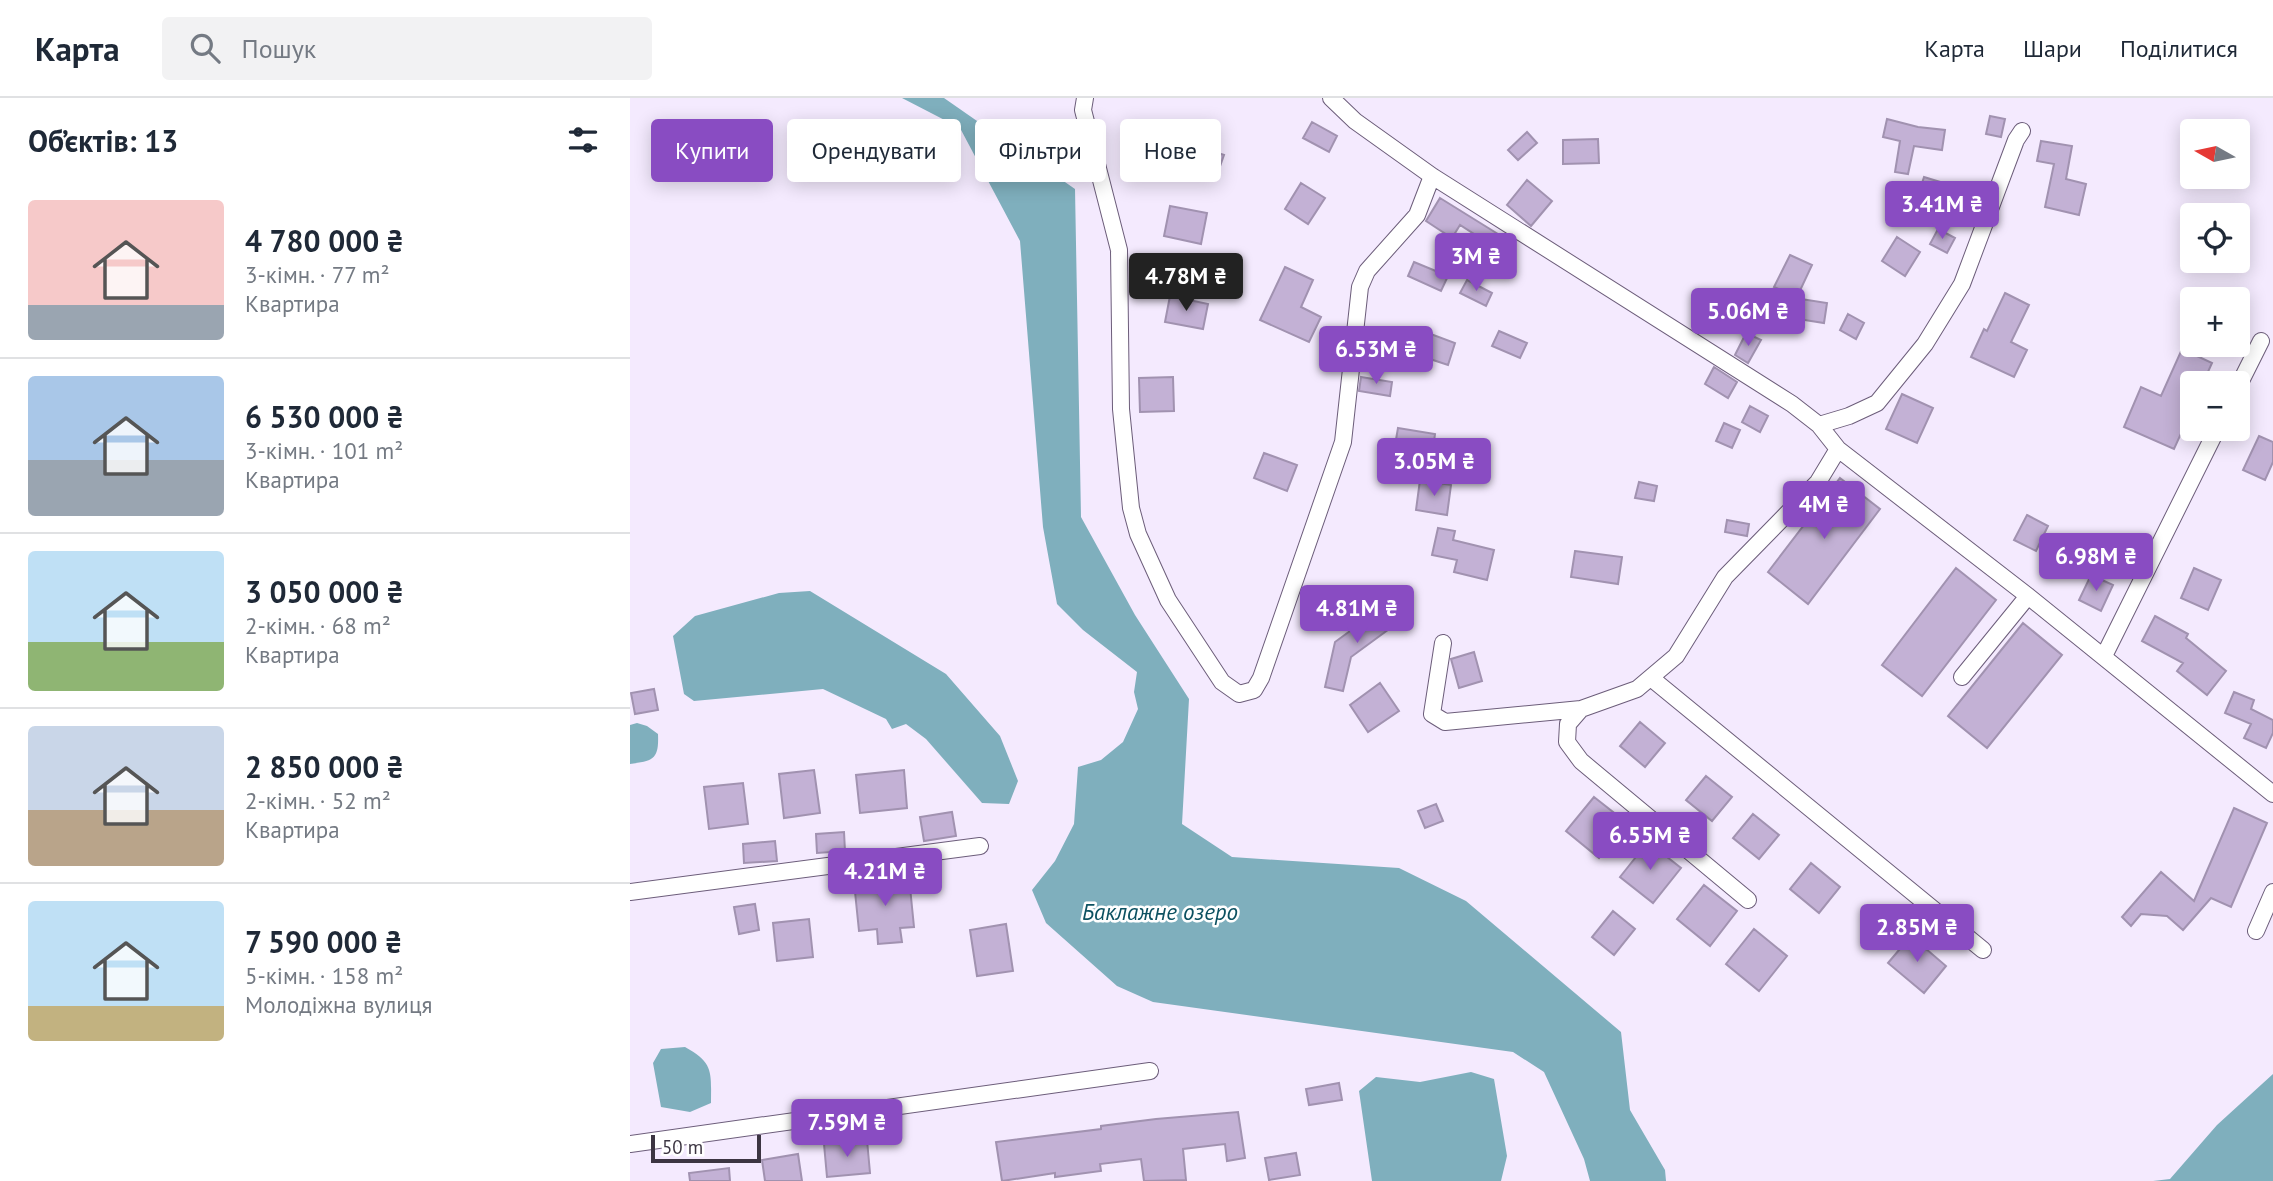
<!DOCTYPE html>
<html lang="uk">
<head>
<meta charset="utf-8">
<style>
	body { margin:0; font-family:"PT Sans",sans-serif; background:#f2f2f3; color:#1f2937; height:100vh; display:flex; flex-direction:column; font-size:26px; white-space:nowrap }
	* { box-sizing:border-box; margin:0 }
	p { font-size:23px; color:#747a83 }
	.icon { flex:none; width:38px; height:38px; fill:none; stroke:currentColor; stroke-width:2; stroke-linecap:round; stroke-linejoin:round }
	.map { position:relative; flex:1; overflow:hidden }
	.drawer { display:flex; flex-direction:column; background:#fff; width:630px }
	.drawer>* { flex:none }
	.banner { position:absolute; left:21px; top:21px; width:665px; height:63px; display:flex; gap:14px }
	.needle { width:46px; rotate:279deg }
	.tools { position:absolute; left:1550px; top:21px; display:grid; gap:14px }
	.tools a { display:grid; place-items:center; width:70px; height:70px; border-radius:7px; background:#fff; box-shadow:0 4px 18px #0003; font-size:35px }
	.scale { position:absolute; left:21px; bottom:18px; width:110px; box-sizing:border-box; padding-left:7px; border:4px solid #3c3542; border-top:0; font-size:19px; line-height:24px; white-space:nowrap; color:#3c3542; -webkit-text-stroke:5px #fff; paint-order:stroke }
	.price { position:absolute; translate:-50% -60px; padding:0 16px; border-radius:7px; background:#894cc2; color:#fff; font-size:23px; line-height:46px; filter:drop-shadow(0 2px 4px #0008) }
	.price::after { content:''; position:absolute; left:50%; top:42px; width:21px; height:16px; margin-left:-10px; background:inherit; clip-path:polygon(0 0,100% 0,50% 100%) }
	.price.active { background:#222; color:#fff }
	ul { padding:0; list-style:none }
	li { display:flex; align-items:center; gap:21px; height:175px; padding:0 28px }
	li+li { border-top:2px solid #e0e1e3 }
	li span { display:grid; place-items:center; flex:none; width:196px; height:140px; border-radius:7px; color:#555 }
	li>.icon { margin-inline-start:auto }
	span .icon { width:84px; height:84px; fill:#fffc; stroke-width:1 }
	li b { font-size:30px }
	h2 { display:flex; justify-content:space-between; align-items:center; height:84px; padding:0 28px; font-size:30px }
	.tag { padding:0 24px; border-radius:7px; background:#fff; box-shadow:0 4px 18px #0003; font-size:24px; line-height:63px }
	.tag.active { background:#894cc2; color:#fff }
	header { display:flex; align-items:center; gap:42px; box-sizing:border-box; height:98px; padding:0 35px; background:#fff; border-bottom:2px solid #e0e1e3 }
	header strong { font-size:33px }
	nav { display:flex; gap:38px; margin-inline-start:auto; font-size:24px }
	.search { width:490px; height:63px; background:#f2f2f3; display:flex; align-items:center; gap:18px; box-sizing:border-box; padding:0 24px; border-radius:7px; color:#747a83; font-size:26px }
	main { display:flex; flex:1; min-height:0 }
	.map>svg:first-child { display:block }
</style>
</head>
<body>
<header>
<strong>Карта</strong>
<div class="search"><svg class="icon" aria-label="search" viewBox="0 0 24 24"><circle cx="10" cy="10" r="6"/><path d="M15 15l6 6"/></svg>Пошук</div>
<nav><a>Карта</a><a>Шари</a><a>Поділитися</a></nav>
</header>
<main>
<section class="drawer">
<h2>Об’єктів: 13<svg class="icon" aria-label="filters" viewBox="0 0 24 24"><path d="M4 7h16M4 17h16"/><circle cx="9" cy="7" r="2"/><circle cx="15" cy="17" r="2"/></svg></h2>
<ul>
<li><span style="background:linear-gradient(#f6c9c9 75%,#9aa5b1 0)"><svg class="icon" aria-label="home" viewBox="0 0 24 24"><path d="M3 11l9-7 9 7M6 9v11h12V9"/></svg></span><div><b>4 780 000 ₴</b><p>3-кімн. · 77 m²</p><p>Квартира</p></div></li>
<li><span style="background:linear-gradient(#a9c7e8 60%,#9aa5b1 0)"><svg class="icon" aria-label="home" viewBox="0 0 24 24"><path d="M3 11l9-7 9 7M6 9v11h12V9"/></svg></span><div><b>6 530 000 ₴</b><p>3-кімн. · 101 m²</p><p>Квартира</p></div></li>
<li><span style="background:linear-gradient(#bfe0f5 65%,#8fb573 0)"><svg class="icon" aria-label="home" viewBox="0 0 24 24"><path d="M3 11l9-7 9 7M6 9v11h12V9"/></svg></span><div><b>3 050 000 ₴</b><p>2-кімн. · 68 m²</p><p>Квартира</p></div></li>
<li><span style="background:linear-gradient(#c9d6e8 60%,#b9a48a 0)"><svg class="icon" aria-label="home" viewBox="0 0 24 24"><path d="M3 11l9-7 9 7M6 9v11h12V9"/></svg></span><div><b>2 850 000 ₴</b><p>2-кімн. · 52 m²</p><p>Квартира</p></div></li>
<li><span style="background:linear-gradient(#bfe0f5 75%,#c2b280 0)"><svg class="icon" aria-label="home" viewBox="0 0 24 24"><path d="M3 11l9-7 9 7M6 9v11h12V9"/></svg></span><div><b>7 590 000 ₴</b><p>5-кімн. · 158 m²</p><p>Молодіжна вулиця</p></div></li>
</ul>
</section>
<div class="map">
<svg width="1643" height="1083" viewBox="0 0 1643 1083">
	<rect width="100%" height="100%" fill="#f4eafe"/>
	<path fill="#7fafbd" d="M272,0h42l131,91 6,328 54,98 54,84 -7,125 50,33 167,11 67,33 155,131 9,78 35,60 1,11h-76l-6,-22 -40,-87 -31,-20 -360,-50 -36,-16 -71,-63 -14,-33 23,-29 19,-37 4,-57 23,-7 22,-18 15,-33 -4,-17 3,-20 -54,-42 -26,-26 -14,-77 -23,-286 -60,-113z
		M180,493l136,83 54,62 18,45 -9,23 -27,-1 -56,-64 -20,-15 -14,5 -6,-10 -63,-30 -129,12 -10,-7 -11,-58 22,-20 84,-23z
		M7,625l10,3 11,8c1,25 -4,27 -28,30v-39z
		M55,949c29,16 26,25 26,56l-21,9 -29,-5 -8,-44 8,-14z
		M841,974l23,7 13,77 -6,25h-129l-13,-90 17,-14 44,5z
		M1643,976v107h-120l17,-2 47,-54z"/>
	<path fill="#c3b1d5" stroke="#a192b0" stroke-width="2" d="M1360,18l15,3 -4,18 -15,-3z
		M1257,21l31,8 27,3 -3,20 -28,-4 -6,28 -13,-2 5,-31 -17,-4z
		M682,24l25,14 -8,16 -26,-14z
		M512,31l82,26 -6,17 -38,-13 -5,16 -43,-14z
		M897,34l10,11 -19,17 -10,-10z
		M968,41l1,24 -36,1v-24z
		M1411,43l31,5 -6,33 20,5 -7,31 -34,-8 9,-43 -17,-3z
		M1294,79l26,8 -7,22 -26,-8z
		M897,82l25,21 -21,25 -24,-21z
		M671,85l24,15 -17,26 -23,-15z
		M810,100l66,41 -7,11 -39,-25 -8,13 -26,-17z
		M540,108l37,7 -6,31 -37,-8z
		M1308,131l17,9 -8,15 -17,-9z
		M1267,139l23,15 -15,24 -23,-15z
		M1160,157l22,10 -15,32 -23,-10z
		M784,164l34,14 -7,15 -33,-15z
		M655,169l28,13 -12,27 20,10 -12,25 -49,-22z
		M837,182l25,13 -6,13 -26,-13z
		M1375,195l24,12 -18,37 16,8 -13,27 -43,-20 13,-28 3,2z
		M540,198l38,8 -5,25 -38,-7z
		M1171,201l26,4 -3,20 -26,-4z
		M1218,216l16,9 -8,16 -16,-9z
		M869,233l28,12 -7,15 -28,-12z
		M798,235l27,10 -7,22 -27,-9z
		M1116,235l15,7 -13,23 -13,-8z
		M1552,251l30,14 -9,20h-10v24l-19,42 -50,-22 17,-40 20,9z
		M1084,269l23,15 -9,16 -23,-14z
		M543,279l1,34 -34,1 -1,-34z
		M731,279l31,5 -2,14 -31,-5z
		M1272,296l31,14 -16,35 -31,-14z
		M1120,308l18,10 -8,16 -18,-10z
		M1094,325l16,7 -8,18 -16,-7z
		M768,330l37,6 -3,23 -38,-6z
		M1629,338l14,6v20l-8,18 -22,-10z
		M634,355l33,12 -10,26 -33,-13z
		M1210,380l40,31 -72,95 -40,-32z
		M790,382l31,5 -4,30 -31,-5z
		M1009,384l18,4 -3,15 -19,-3z
		M1397,417l21,11 -12,25 -22,-11z
		M1097,422l22,4 -2,12 -22,-4z
		M808,430l17,3 -2,9 41,10 -7,30 -33,-8 3,-12 -25,-5z
		M945,453l47,6 -4,27 -47,-7z
		M1326,470l40,32 -74,96 -40,-31z
		M1564,470l27,12 -13,30 -27,-12z
		M1461,477l22,10 -12,26 -22,-11z
		M757,506l13,17 -49,36 -8,34 -18,-4 10,-45z
		M1525,518l33,18 -2,4 40,33 -19,24 -30,-24 6,-8 -41,-22z
		M1393,525l39,32 -75,93 -39,-32z
		M844,554l8,29 -23,7 -8,-29z
		M750,585l19,28 -31,21 -18,-27z
		M24,591l4,21 -23,4 -4,-21z
		M1604,594l20,8 -3,9 22,11v13l-7,15 -22,-10 7,-14 -26,-11z
		M1010,624l25,21 -20,24 -25,-21z
		M184,672l6,43 -36,5 -5,-44z
		M274,672l3,38 -47,5 -4,-38z
		M1076,678l26,21 -20,24 -26,-21z
		M113,685l5,41 -39,5 -5,-42z
		M964,699l33,26 -28,35 -33,-27z
		M806,706l7,17 -18,7 -7,-17z
		M1604,710l33,15 -36,84 -20,-9 -28,32 -16,-14 -26,-2 -10,12 -9,-9 39,-45 33,29z
		M322,714l4,24 -32,5 -4,-24z
		M1123,716l26,21 -20,24 -26,-21z
		M214,734l1,19 -28,2 -1,-19z
		M145,743l2,20 -33,2 -1,-19z
		M1018,744l33,26 -28,35 -33,-26z
		M1181,765l29,24 -21,26 -29,-24z
		M279,779l5,50 -14,1 2,14 -24,2 -1,-15 -18,2 -5,-49z
		M1074,787l33,26 -27,35 -33,-27z
		M125,806l4,26 -20,4 -5,-27z
		M983,813l22,18 -21,26 -22,-18z
		M179,821l4,38 -36,4 -4,-38z
		M376,826l7,47 -36,5 -7,-46z
		M1124,831l33,27 -28,35 -33,-27z
		M1281,838l35,30 -22,27 -36,-30z
		M709,985l3,17 -33,5 -3,-16z
		M608,1014l7,46 -18,3 -2,-17 -42,5 3,31 -42,1 -3,-22 -41,5 1,7 -46,6v-4l-53,8 -6,-39 105,-13v-3l55,-7z
		M237,1042l3,33 -43,4 -3,-33z
		M666,1055l4,22 -31,5 -4,-22z
		M168,1056l4,27h-37l-3,-21z
		M99,1070l1,13h-40l-1,-8z"/>
	<g fill="none" stroke-linecap="round" stroke-linejoin="round">
		<defs>
			<path id="minor" d="M455,0l-2,12 36,140 2,159 10,99 7,26 30,66 54,82 17,12 15,-4 7,-12 82,-236 17,-155 7,-16 50,-56 15,-39
				M701,0l24,23 77,55 360,228 27,21 19,24 190,147 245,198
				M1608,289l23,-46
				M1189,327l30,-9 28,-13 48,-59 37,-60 54,-144 6,-9
				M813,545l-11,71 13,8 136,-13
				M1474,558l113,-227
				M1332,579l66,-81
				M1021,580l332,272
				M0,794l350,-46
				M1118,802l-167,-139 -14,-19 1,-18 13,-15 56,-20 39,-33 49,-79 93,-95 20,-33
				M1626,833l17,-39
				M0,1046l520,-73"/>
		</defs>
		<use href="#minor" stroke="#6c5d7a" stroke-width="18"/>
		<use href="#minor" stroke="#fff" stroke-width="16"/>
	</g>
	<g text-anchor="middle" dominant-baseline="central" stroke-width="5" stroke-linejoin="round" paint-order="stroke">
		<g font-size="23" font-style="italic" fill="#0c5161" stroke="#fff">
			<text x="530" y="813">Баклажне озеро</text>
		</g>
	</g>
</svg>
<div class="tools">
<a><svg class="needle" viewBox="-14 -14 28 28"><path d="M0-13l5 13h-10z" fill="#e53935"/><path d="M0 13l5-13h-10z" fill="#747a83"/></svg></a>
<a><svg class="icon" aria-label="locate" viewBox="0 0 24 24"><circle cx="12" cy="12" r="6"/><path d="M12 2v4M12 18v4M2 12h4M18 12h4"/></svg></a>
<a>+</a>
<a>−</a>
</div>
<div class="scale">50 m</div>
<b class="price" style="left:1312px;top:143px">3.41M ₴</b>
<b class="price" style="left:846px;top:195px">3M ₴</b>
<b class="price active" style="left:556px;top:215px">4.78M ₴</b>
<b class="price" style="left:1118px;top:250px">5.06M ₴</b>
<b class="price" style="left:746px;top:288px">6.53M ₴</b>
<b class="price" style="left:804px;top:400px">3.05M ₴</b>
<b class="price" style="left:1194px;top:443px">4M ₴</b>
<b class="price" style="left:1466px;top:495px">6.98M ₴</b>
<b class="price" style="left:727px;top:547px">4.81M ₴</b>
<b class="price" style="left:1020px;top:774px">6.55M ₴</b>
<b class="price" style="left:255px;top:810px">4.21M ₴</b>
<b class="price" style="left:1287px;top:866px">2.85M ₴</b>
<b class="price" style="left:217px;top:1061px">7.59M ₴</b>
<div class="banner">
<a class="tag active">Купити</a>
<a class="tag">Орендувати</a>
<a class="tag">Фільтри</a>
<a class="tag">Нове</a>
</div>
</div>
</main>
</body>
</html>
